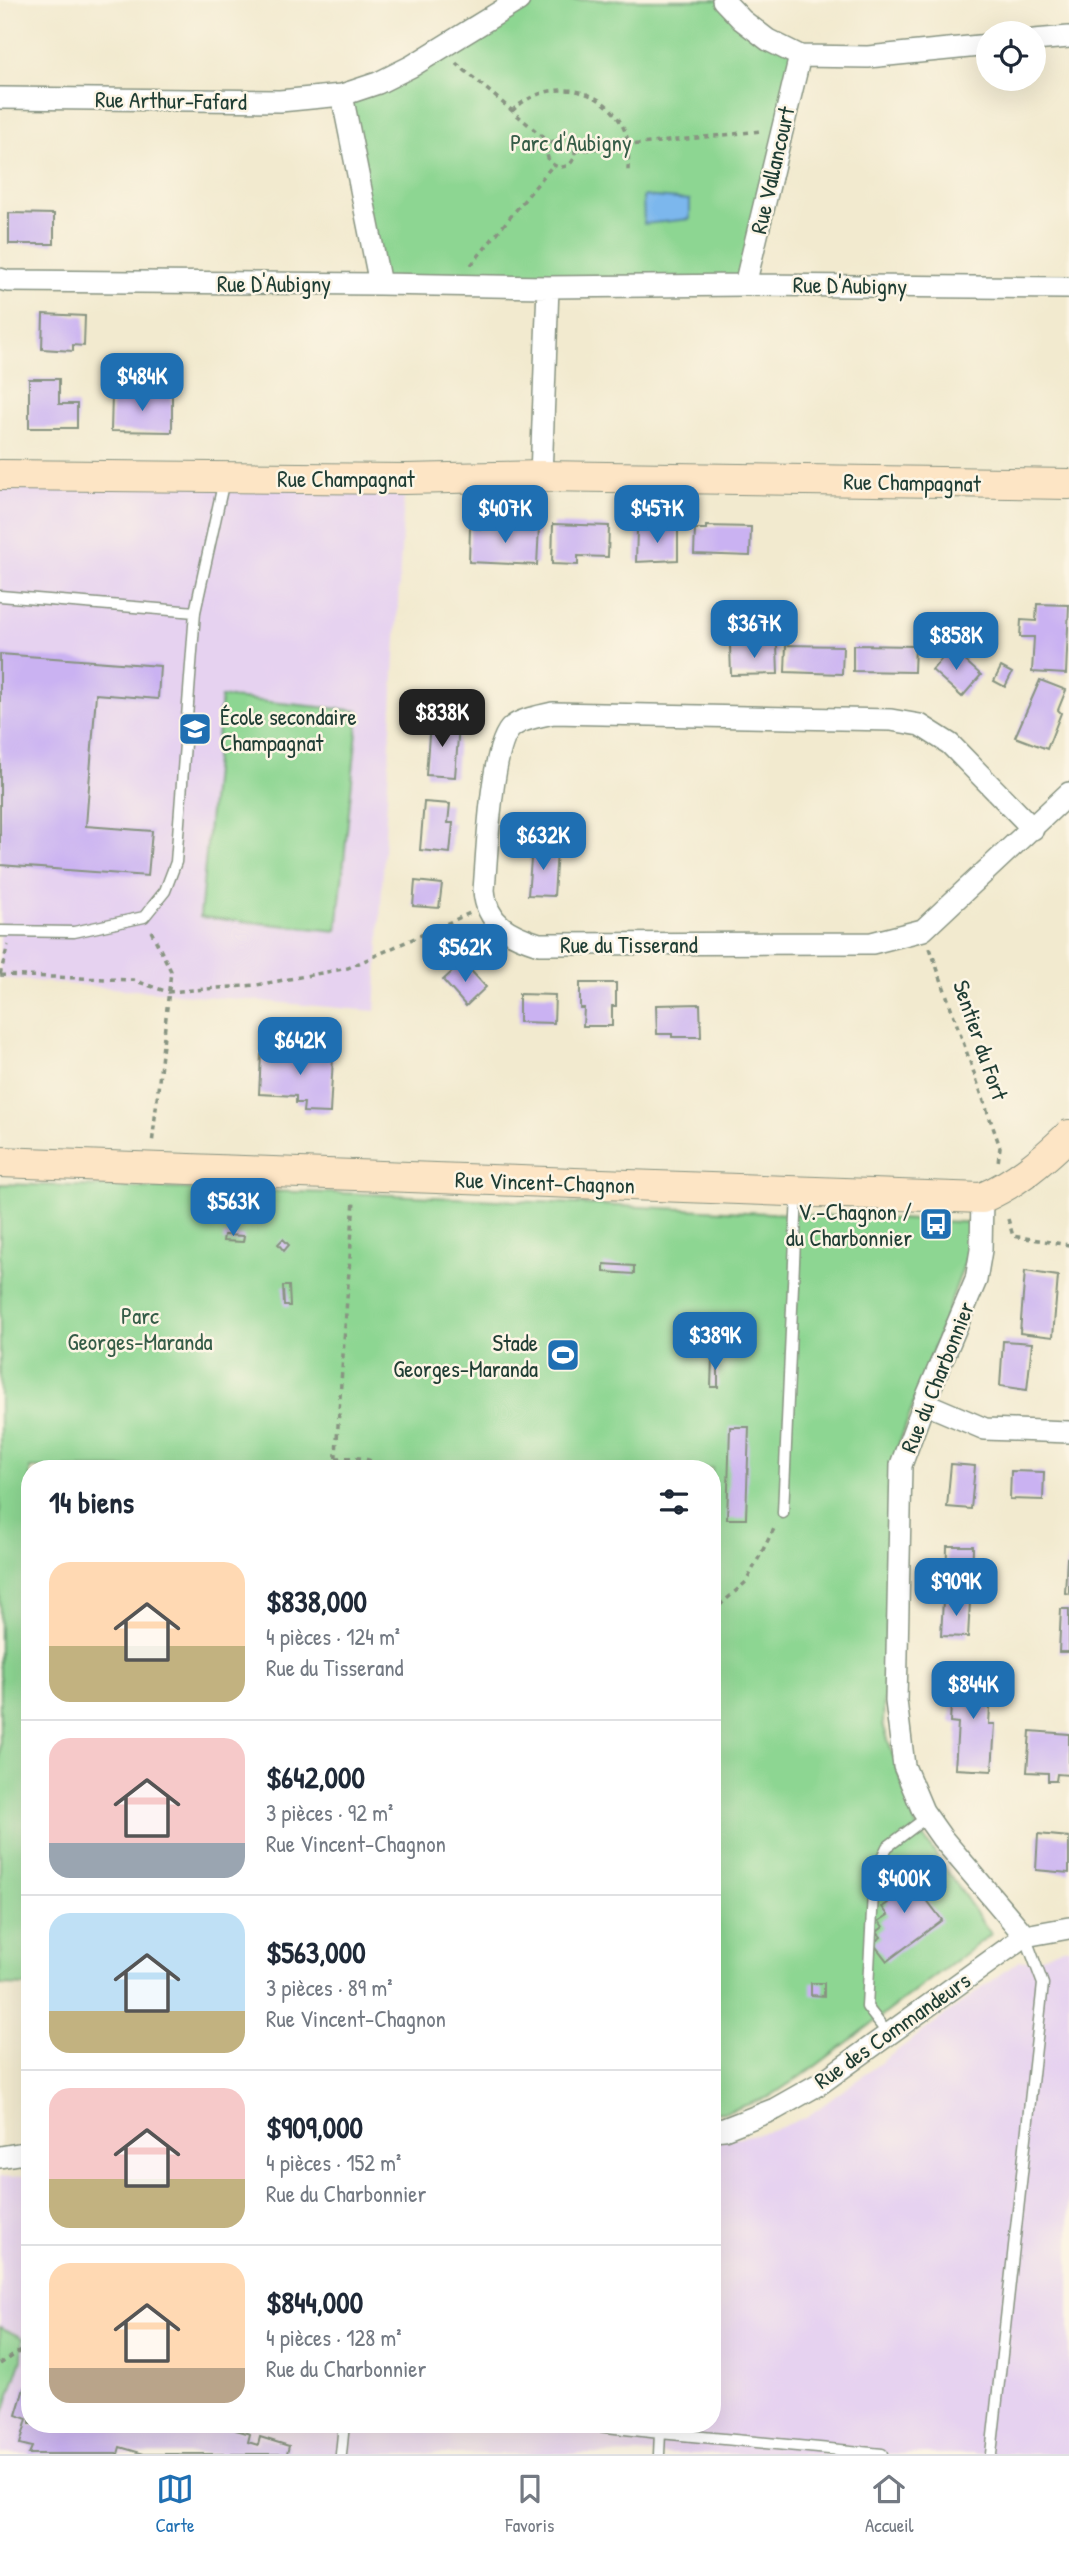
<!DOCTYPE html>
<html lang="fr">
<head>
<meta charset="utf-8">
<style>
	body { margin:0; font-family:"Patrick Hand",sans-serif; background:#f2f2f3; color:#1f2937; height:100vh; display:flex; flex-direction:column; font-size:26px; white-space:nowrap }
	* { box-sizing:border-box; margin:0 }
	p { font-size:23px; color:#747a83 }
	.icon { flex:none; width:38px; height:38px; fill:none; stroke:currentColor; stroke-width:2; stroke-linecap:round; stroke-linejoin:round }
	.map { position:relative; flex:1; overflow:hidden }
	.sheet { position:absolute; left:21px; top:1460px; width:700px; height:973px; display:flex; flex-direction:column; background:#fff; border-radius:28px; box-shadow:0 7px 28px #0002 }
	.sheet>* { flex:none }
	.fabs { position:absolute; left:976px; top:21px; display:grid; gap:14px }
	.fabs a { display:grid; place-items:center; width:70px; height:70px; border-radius:50%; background:#fff; box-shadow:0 7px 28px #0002; font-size:35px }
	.price { position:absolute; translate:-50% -60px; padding:0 16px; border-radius:14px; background:#1f6fb2; color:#fff; font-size:23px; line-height:46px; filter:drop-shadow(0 2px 4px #0008) }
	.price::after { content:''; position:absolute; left:50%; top:42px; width:21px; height:16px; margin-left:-10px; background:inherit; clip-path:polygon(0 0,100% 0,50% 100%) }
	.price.on { background:#222; color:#fff }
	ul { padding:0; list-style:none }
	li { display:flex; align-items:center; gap:21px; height:175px; padding:0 28px }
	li+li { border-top:2px solid #e0e1e3 }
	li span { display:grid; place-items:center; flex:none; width:196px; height:140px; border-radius:21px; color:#555 }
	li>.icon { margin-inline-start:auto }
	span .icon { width:84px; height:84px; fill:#fffc; stroke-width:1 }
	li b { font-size:30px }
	h2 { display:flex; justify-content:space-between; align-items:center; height:84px; padding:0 28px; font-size:30px }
	.dock { display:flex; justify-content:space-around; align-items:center; height:98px; border-top:2px solid #e0e1e3; background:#fff; font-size:19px; color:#747a83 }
	.dock a { display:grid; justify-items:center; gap:4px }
	.dock .on { color:#1f6fb2 }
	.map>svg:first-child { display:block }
</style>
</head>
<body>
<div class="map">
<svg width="1069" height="2454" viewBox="0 0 1069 2454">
	<rect width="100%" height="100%" fill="#fcf5e5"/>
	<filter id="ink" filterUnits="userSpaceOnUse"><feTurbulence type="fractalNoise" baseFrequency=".0143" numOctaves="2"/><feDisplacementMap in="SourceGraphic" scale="14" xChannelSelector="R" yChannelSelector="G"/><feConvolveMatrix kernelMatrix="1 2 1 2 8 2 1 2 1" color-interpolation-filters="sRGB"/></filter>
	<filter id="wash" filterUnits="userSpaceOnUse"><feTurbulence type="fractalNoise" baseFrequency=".00686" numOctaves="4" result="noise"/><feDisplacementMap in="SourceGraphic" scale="28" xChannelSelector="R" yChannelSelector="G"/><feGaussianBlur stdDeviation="1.57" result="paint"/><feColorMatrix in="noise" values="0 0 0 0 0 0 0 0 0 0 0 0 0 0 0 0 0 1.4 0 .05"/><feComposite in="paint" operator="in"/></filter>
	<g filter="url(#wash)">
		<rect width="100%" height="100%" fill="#f2eacf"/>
		<path fill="#e6d2f0" d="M0,476l405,3 -30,532 -375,-33z
			M1063,1948h6v506h-1069v-276l30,-3v249h682v-282l60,-11 36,-15 211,-155 16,-1z"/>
		<path fill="#8dd692" stroke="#568a63" stroke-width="2" d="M519,0h204l77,56 -55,229 -365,-1 -38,-189z
			M221,697l138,14 -22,220 -137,-14z
			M0,1184l369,10 610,29 -86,238 -10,263 33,102 75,108 -178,134 -44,29 -42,15 -15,1v-645h-682v518l-30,-1z
			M0,2327l23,11 -1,21 -22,65z"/>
		<path fill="#7bb7ed" stroke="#4d7a90" stroke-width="2" d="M643,196l47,4v19l-46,5z"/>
		<g id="blocks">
			<path fill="#cab2f2" d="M9,213l45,1v30h-45z
				M43,314l42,2 -1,30 -11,-1v6l-31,-2z
				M29,379h30v25h18v24h-48z
				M112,394l60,1v37l-61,-1z
				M553,524l56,2 -1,31 -30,-1v9l-26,-1z
				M507,525l32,2 -2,38 -68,-3 1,-34 37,2z
				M706,526l45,1 -1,29 -56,-2 1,-25h11z
				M651,527l27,2v31l-42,2 1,-32h14z
				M1037,604l32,1 -3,69 -34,-2 2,-35h-14l1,-17 15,1z
				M777,644l1,30 -47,1 -1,-30z
				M786,645l57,1 -1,28 -57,-2z
				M853,645l62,1 -1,26 -61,-1z
				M951,648l30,27 -19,22 -30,-27z
				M0,654l160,12 -2,33 -62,-5 -10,132 66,5 -4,45 -148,-11z
				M1001,667l11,6 -7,14 -11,-6z
				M1040,680l26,10 -8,20 3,3 -14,36 -32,-12z
				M430,722l29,2 -4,53 -29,-2z
				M424,802l26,2 -2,19h5l-3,30 -30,-3z
				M532,848l25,2 -3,46 -26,-1z
				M415,881l27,3 -3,24 -26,-2z
				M463,962l23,25 -20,19 -23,-26z
				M580,983h36v23h-4v20h-29l1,-18h-4z
				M519,994l36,1 -1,28 -35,-1z
				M700,1004l1,33h-29v-3h-15l-1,-29z
				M293,1045l29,1v10l11,1 -3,56 -27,-1 1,-9h-8v-7l-37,-2 2,-39 31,1z
				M224,1235l20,1 -1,6 -20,-1z
				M283,1239l6,6 -5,6 -6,-7z
				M604,1264l30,2v8l-30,-2z
				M1025,1271l33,5 -5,61 -33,-4z
				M283,1286h6l1,20h-6z
				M1003,1341l29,2 -5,47 -27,-4z
				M712,1357h6v30h-7z
				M730,1427h19l-3,92h-19z
				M951,1464l24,2 -4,43 -24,-2z
				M1011,1471l33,1 -1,28 -33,-1z
				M947,1546h26l-1,45h-26z
				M1067,1558l2,1v35l-4,-1z
				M943,1600l27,1 -2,36 -27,-1z
				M1061,1609h8v43h-10z
				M953,1672l39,3 -3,49h6l-3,47 -37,-2 3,-46 -8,-1z
				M1030,1731l39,3v41l-12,-1 -1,7h-8v-8l-21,-1z
				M1038,1834l31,3v36l-33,-3z
				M898,1862l44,58 -55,41 -14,-18 8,-6 -4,-5 6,-5 -4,-6 9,-6 -6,-8 6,-4 -6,-9 8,-6 -3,-5 8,-6 -6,-8z
				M811,1983h13v13l-13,-1z
				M25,2385l5,2v37h208l-2,6 14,4 -2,8 10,3 2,-8 29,9 -2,8h-143l-24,-7 -2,7h-89l3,-7 -12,-3 7,-25 -11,-4z"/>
		</g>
	</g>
	<g filter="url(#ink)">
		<use href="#blocks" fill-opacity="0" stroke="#889482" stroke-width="2"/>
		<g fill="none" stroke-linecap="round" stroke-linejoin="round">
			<defs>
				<path id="lane" d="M0,596l195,16
					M0,931l74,1 70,-15 21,-26 11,-29 19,-250 29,-132
					M783,1513l14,-319
					M888,2034l-21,-27 7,-133 13,-27 40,-30
					M580,2424l80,9 -1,21
					M660,2433l222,21
					M341,2454l3,-30
					M991,2454l52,-470 -18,-48"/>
				<path id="street" d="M723,0l19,20 26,20 32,16 68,1 121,-12
					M1034,40l35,-3
					M342,95l38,189
					M0,98l280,3 62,-6 36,-12 34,-17 107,-66
					M0,279l7,2 373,3 168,3 197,-2 324,3
					M745,285l55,-229
					M541,476l7,-189
					M1033,829l-83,-85 -30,-19 -29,-5 -338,-7c-12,3 -32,6 -41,14 -22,18 -25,132 -28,163 2,34 26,45 55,54l333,-1 51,-13 146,-137
					M982,1198l-1,52 -5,30 -52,123 -23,62 -5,236 8,65 19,45 19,27 83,98
					M924,1403l61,26 84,3
					M712,2130l12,-1 51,-20 46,-26 204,-147 44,-8
					M0,2157l30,-5"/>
				<path id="secondary" d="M0,475l405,4 136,-3 528,8
					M0,1162l982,36c34,-15 60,-37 87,-63"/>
			</defs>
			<use href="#lane" stroke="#889482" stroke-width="13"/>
			<use href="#street" stroke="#889482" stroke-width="24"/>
			<use href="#secondary" stroke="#889482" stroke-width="32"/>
			<path stroke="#889482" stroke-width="3.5" stroke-dasharray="5 5" stroke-linecap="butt" d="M456,63l94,80
				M512,111c36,-35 96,-26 114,23 4,12 2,26 2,39
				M547 153a14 14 0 1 1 28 0a14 14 0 1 1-28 0Z
				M575,151l186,-20
				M471,265l82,-100
				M151,931l20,40 -19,174
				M930,948l70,199 -2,16
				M0,975l133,5 35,12 89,-7 91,-17 122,-55
				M0,975l8,-30
				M1008,1219l5,17 56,9
				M336,1458c16,0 33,-3 44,10
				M335,1468l19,-268
				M712,1612l34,-30 30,-57
				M0,2364l30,-19"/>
			<use href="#lane" stroke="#fff" stroke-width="10"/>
			<use href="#street" stroke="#fff" stroke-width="21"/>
			<use href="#secondary" stroke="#fde5c5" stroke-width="30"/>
		</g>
	</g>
	<defs>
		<symbol id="school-square" viewBox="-11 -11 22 22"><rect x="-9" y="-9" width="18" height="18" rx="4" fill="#1f6fb2" stroke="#fcf5e5"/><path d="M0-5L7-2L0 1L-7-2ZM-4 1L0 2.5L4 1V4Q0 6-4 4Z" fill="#fff"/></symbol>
		<symbol id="bus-square" viewBox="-11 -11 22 22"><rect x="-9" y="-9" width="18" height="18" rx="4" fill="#1f6fb2" stroke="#fcf5e5"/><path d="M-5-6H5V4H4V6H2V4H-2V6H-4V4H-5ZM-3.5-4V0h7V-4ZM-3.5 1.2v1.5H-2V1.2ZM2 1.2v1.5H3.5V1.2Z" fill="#fff"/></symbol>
		<symbol id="stadium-square" viewBox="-11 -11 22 22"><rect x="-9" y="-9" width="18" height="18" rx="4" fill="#1f6fb2" stroke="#fcf5e5"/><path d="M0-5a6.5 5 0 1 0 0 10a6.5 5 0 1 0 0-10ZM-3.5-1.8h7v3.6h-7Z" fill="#fff"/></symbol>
	</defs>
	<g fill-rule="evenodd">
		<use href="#school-square" x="176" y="710" width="38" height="38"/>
		<use href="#bus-square" x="917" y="1205" width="38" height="38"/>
		<use href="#stadium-square" x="544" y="1336" width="38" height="38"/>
	</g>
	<g text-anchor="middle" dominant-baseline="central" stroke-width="5" stroke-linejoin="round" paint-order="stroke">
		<g font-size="23" fill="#1f3d34" stroke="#fcf5e5">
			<text transform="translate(171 100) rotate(1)">Rue Arthur-Fafard</text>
			<text transform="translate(772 170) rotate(-77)">Rue Vallancourt</text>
			<text x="274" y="283">Rue D'Aubigny</text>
			<text transform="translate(850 285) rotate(1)">Rue D'Aubigny</text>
			<text x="346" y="478">Rue Champagnat</text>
			<text transform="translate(912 482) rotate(1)">Rue Champagnat</text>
			<text x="629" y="944">Rue du Tisserand</text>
			<text transform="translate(981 1040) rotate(71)">Sentier du Fort</text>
			<text transform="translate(545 1182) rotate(2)">Rue Vincent-Chagnon</text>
			<text transform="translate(937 1377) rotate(-68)">Rue du Charbonnier</text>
			<text transform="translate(892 2030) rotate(-35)">Rue des Commandeurs</text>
		</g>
		<g font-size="23" fill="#355c47" stroke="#fcf5e5">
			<text x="571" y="142">Parc d'Aubigny</text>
			<text x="140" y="1315">Parc<tspan x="140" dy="26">Georges-Maranda</tspan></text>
		</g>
		<g font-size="23" fill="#1f3d34" stroke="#fcf5e5" text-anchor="end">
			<text x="220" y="716" text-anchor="start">École secondaire<tspan x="220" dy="26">Champagnat</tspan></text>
			<text x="912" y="1211">V.-Chagnon /<tspan x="912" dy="26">du Charbonnier</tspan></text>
			<text x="538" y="1342">Stade<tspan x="538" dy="26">Georges-Maranda</tspan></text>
		</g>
	</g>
</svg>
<div class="fabs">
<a><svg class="icon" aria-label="locate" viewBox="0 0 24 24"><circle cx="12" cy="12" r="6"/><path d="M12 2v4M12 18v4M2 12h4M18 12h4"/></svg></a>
</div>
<b class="price" style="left:142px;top:413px">$484K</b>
<b class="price" style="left:505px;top:545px">$407K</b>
<b class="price" style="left:657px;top:545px">$457K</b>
<b class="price" style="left:754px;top:660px">$367K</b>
<b class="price" style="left:956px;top:672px">$858K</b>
<b class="price on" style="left:442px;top:749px">$838K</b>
<b class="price" style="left:543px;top:872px">$632K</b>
<b class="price" style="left:465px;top:984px">$562K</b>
<b class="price" style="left:300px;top:1077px">$642K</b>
<b class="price" style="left:233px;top:1238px">$563K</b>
<b class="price" style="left:715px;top:1372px">$389K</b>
<b class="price" style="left:956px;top:1618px">$909K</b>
<b class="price" style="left:973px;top:1721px">$844K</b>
<b class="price" style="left:904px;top:1915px">$400K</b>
<section class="sheet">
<h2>14 biens<svg class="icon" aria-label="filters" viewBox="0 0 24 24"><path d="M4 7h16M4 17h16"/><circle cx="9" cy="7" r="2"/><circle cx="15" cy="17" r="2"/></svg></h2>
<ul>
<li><span style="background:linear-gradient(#ffd9b3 60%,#c2b280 0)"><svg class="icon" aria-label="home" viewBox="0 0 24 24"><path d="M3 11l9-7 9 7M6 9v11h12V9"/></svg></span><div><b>$838,000</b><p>4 pièces · 124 m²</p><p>Rue du Tisserand</p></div></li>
<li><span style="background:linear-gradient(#f6c9c9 75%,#9aa5b1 0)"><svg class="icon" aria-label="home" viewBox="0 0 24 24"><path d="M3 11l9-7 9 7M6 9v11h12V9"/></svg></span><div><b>$642,000</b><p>3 pièces · 92 m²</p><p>Rue Vincent-Chagnon</p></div></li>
<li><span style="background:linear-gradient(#bfe0f5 70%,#c2b280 0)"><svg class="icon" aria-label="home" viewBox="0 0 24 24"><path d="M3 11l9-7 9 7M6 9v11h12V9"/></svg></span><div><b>$563,000</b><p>3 pièces · 89 m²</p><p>Rue Vincent-Chagnon</p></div></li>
<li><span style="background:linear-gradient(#f6c9c9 65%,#c2b280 0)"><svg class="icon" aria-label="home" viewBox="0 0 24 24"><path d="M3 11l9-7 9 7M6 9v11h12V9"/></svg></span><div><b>$909,000</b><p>4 pièces · 152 m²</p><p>Rue du Charbonnier</p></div></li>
<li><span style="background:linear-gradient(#ffd9b3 75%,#b9a48a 0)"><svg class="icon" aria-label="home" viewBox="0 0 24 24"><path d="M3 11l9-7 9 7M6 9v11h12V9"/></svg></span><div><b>$844,000</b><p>4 pièces · 128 m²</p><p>Rue du Charbonnier</p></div></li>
</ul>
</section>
</div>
<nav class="dock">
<a class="on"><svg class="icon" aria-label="map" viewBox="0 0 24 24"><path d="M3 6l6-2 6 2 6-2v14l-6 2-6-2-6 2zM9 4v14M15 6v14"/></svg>Carte</a>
<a><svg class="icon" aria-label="saved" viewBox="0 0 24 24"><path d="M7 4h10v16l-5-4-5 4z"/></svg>Favoris</a>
<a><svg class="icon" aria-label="home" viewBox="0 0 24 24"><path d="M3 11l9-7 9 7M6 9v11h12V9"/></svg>Accueil</a>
</nav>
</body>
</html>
